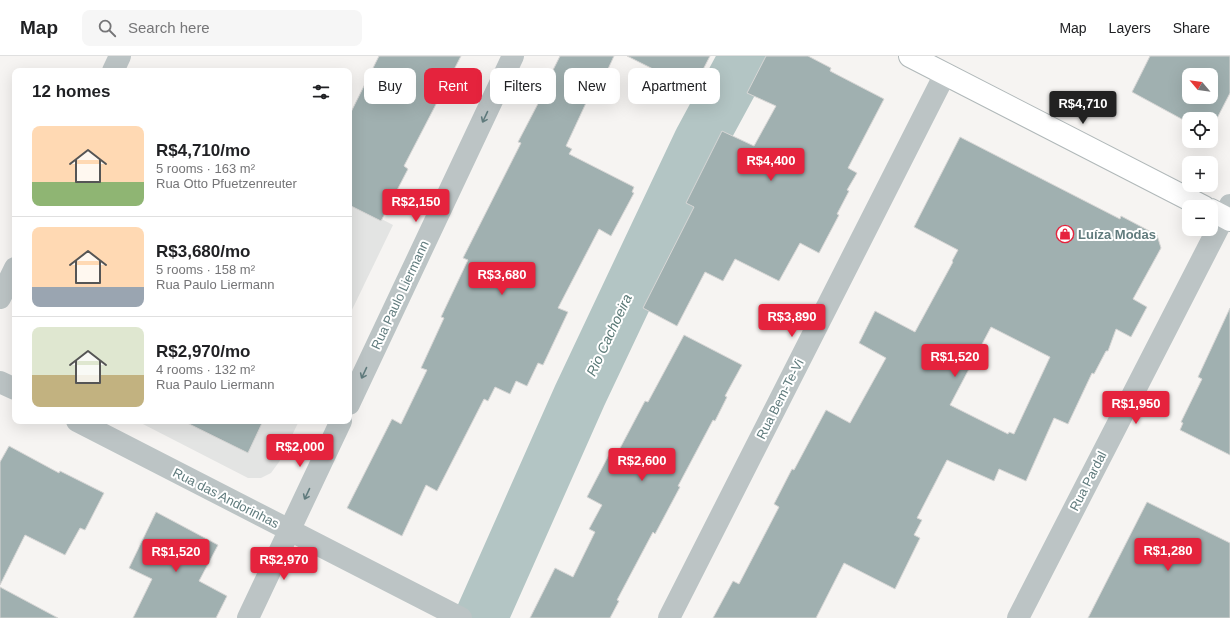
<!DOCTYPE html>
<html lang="en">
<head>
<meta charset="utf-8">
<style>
	body { margin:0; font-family:Arial,sans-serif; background:#f6f6f6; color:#202124; height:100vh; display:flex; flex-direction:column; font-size:15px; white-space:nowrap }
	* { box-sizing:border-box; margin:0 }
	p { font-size:13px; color:#757577 }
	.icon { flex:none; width:22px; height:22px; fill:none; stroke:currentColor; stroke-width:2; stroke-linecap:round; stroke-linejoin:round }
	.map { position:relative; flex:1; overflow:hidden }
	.drawer { position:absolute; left:12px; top:12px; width:340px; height:356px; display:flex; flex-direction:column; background:#fff; border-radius:8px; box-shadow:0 4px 16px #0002 }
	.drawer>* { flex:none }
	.hud { position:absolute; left:364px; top:12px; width:380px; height:36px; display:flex; gap:8px }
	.needle { width:26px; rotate:299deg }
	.tools { position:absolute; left:1182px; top:12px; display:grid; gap:8px }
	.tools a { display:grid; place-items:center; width:36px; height:36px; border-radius:8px; background:#fff; box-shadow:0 4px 16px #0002; font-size:20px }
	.price { position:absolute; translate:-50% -34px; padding:0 9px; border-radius:4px; background:#e5233d; color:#fff; font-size:13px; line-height:26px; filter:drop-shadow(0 1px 2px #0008) }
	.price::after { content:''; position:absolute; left:50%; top:24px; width:12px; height:9px; margin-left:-6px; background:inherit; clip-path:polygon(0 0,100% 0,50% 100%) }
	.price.active { background:#222; color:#fff }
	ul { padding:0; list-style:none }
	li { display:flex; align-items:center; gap:12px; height:100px; padding:0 20px }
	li+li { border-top:1px solid #e0e0e0 }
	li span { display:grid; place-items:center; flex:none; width:112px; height:80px; border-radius:8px; color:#555 }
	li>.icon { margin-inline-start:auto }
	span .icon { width:48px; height:48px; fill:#fffc; stroke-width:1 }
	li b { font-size:17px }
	h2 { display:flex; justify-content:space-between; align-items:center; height:48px; padding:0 20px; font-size:17px }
	.chip { padding:0 14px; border-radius:8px; background:#fff; box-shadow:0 4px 16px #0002; font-size:14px; line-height:36px }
	.chip.active { background:#e5233d; color:#fff }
	header { display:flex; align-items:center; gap:24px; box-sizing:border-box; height:56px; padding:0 20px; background:#fff; border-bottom:1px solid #e0e0e0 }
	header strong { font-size:19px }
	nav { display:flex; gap:22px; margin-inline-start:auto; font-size:14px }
	.search { width:280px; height:36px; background:#f6f6f6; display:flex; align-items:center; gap:10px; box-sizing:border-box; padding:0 14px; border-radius:8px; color:#757577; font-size:15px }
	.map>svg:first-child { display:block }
</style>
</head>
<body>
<header>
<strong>Map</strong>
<div class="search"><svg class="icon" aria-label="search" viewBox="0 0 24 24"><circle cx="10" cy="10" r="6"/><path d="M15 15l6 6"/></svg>Search here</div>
<nav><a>Map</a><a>Layers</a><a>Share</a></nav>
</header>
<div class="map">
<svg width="1230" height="562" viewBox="0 0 1230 562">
	<rect width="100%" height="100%" fill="#f6f4f2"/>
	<path fill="#e3e4e3" d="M349,146l44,23 -44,91z
		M137,365h162l-20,41 -8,11 -10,5h-13z"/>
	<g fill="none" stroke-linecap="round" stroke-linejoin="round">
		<path stroke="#b3c5c4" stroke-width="53" d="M481,562l99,-223 120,-254 46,-85"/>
	</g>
	<path fill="#a0b0b0" stroke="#d7d6d5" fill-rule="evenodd" d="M379,0h82l-57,110 4,3 -27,52 -32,-16v-89z
		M560,0h54l-17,37 -5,-3 -26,56 6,3 -3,5 65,33 -2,5 2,1 -23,43 -12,-7 -41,79 10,4 -25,53 -5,-2 -11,23 -11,-5 -6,13 -15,-7 -7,14 -4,-2 -47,92 -11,-6 -24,51 -55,-28 45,-89 9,5 26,-54 -6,-2 23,-50 -3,-1 27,-57 -5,-2 58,-115 -3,-1 36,-69 -2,-1z
		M627,0h83l-17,33z
		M766,0h42l23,12 -1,3 54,28 -36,69 9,5 -10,17 2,1 -12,23 2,1 -20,38 -19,-10 -21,38 -44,-22 -12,22 -18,-9 -28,54 -34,-18 51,-101 -8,-4 36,-72 32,15 22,-40 -29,-13z
		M1150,0h80v37l-19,37v-11h-22v4l-57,-31zM1189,19h22v22h-22z
		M960,81l160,82 1,-3 36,19 4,13 -28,51 14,8 -16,30 -15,-8 -8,22h-2l-12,23 -2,-1 -24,51 -14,-6 -28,63 -27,-12 -5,12 -47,-21 -30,58 5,2 -8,15 6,3 -25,51 -51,-26 -28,55h-103l20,-37 6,3 40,-77 -5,-3 18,-35 2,1 32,-60 24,13 36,-65 -27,-15 16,-32 40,21 38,-70 -1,-1 6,-11 -44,-23zM991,271l59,30 -36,77 -5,-2 -1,2 -58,-29z
		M1230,252v147l-50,-25 3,-7 -2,-1 21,-43 -4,-2z
		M684,279l58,30 -17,31 2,1 -12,24 -2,-1 -35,66 2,1 -25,47 -2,-2 -36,68 2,1 -9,17h-80l25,-50 18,9 22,-45 -6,-3 13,-24 -15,-8 24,-46 6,3 28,-53 3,1z
		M183,365h80l-15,32z
		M9,390l50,27 1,-2 44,22 -19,37 -5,-2 -15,27 -40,-20 -25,50v-123z
		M1147,446l83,41v75h-142z
		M156,456l62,33 -19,36 28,15 -11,22h-83l19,-39 -23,-11z
		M0,531l58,31h-58z"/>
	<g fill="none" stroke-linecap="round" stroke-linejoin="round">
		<defs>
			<path id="major" d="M910,0l294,151
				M1211,154l19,10"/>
		</defs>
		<use href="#major" stroke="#b0b8b9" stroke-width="24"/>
		<path stroke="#bcc4c5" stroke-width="22" d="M113,15l7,-15
			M0,242l15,-30
			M0,326l15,7
			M349,348l164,-348
			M77,365l384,197
			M248,562l93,-197
			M669,562l276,-544
			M1018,562l212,-413"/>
		<use href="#major" stroke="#fff" stroke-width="22"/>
	</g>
	<defs><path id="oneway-shaft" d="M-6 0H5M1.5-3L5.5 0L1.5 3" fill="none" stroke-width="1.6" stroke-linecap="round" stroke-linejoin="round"/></defs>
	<g stroke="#607b7d">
		<use href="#oneway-shaft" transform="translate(485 61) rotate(115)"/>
		<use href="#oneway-shaft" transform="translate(364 317) rotate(115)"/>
		<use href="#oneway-shaft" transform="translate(307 438) rotate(115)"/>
	</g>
	<defs>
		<symbol id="shop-ring" viewBox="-11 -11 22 22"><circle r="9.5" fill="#fff" stroke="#e5233d" stroke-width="1.5"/><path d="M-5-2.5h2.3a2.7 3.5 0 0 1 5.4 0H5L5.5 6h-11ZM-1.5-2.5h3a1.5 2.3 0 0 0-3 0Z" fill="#e5233d"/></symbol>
	</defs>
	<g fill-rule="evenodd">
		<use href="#shop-ring" x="1055" y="168" width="20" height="20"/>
	</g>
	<g text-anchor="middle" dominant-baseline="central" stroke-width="4" stroke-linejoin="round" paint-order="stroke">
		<g font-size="13" font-weight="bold" fill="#607b7d" stroke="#fff" text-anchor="start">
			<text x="1078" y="178">Luíza Modas</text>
		</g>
		<g font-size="13" fill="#607b7d" stroke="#fff">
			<text transform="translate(400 239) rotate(-65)">Rua Paulo Liermann</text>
			<text transform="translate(780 343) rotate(-63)">Rua Bem-Te-Vi</text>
			<text transform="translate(1088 425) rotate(-63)">Rua Pardal</text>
			<text transform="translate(226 442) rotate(27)">Rua das Andorinhas</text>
		</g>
		<g font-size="14" font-style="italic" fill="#5a7976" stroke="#fff">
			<text transform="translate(609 279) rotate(-65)">Rio Cachoeira</text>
		</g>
	</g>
</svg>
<div class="tools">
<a><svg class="needle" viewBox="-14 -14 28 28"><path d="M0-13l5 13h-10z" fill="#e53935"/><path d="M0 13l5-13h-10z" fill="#757577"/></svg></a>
<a><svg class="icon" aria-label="locate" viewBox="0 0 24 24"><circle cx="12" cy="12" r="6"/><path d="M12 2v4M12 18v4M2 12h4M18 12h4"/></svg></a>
<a>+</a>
<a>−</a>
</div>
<b class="price active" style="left:1083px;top:69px">R$4,710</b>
<b class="price" style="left:771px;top:126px">R$4,400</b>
<b class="price" style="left:416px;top:167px">R$2,150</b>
<b class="price" style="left:502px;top:240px">R$3,680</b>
<b class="price" style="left:792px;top:282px">R$3,890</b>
<b class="price" style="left:955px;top:322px">R$1,520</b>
<b class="price" style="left:1136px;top:369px">R$1,950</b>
<b class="price" style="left:300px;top:412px">R$2,000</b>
<b class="price" style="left:642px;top:426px">R$2,600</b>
<b class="price" style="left:1168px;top:516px">R$1,280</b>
<b class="price" style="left:176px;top:517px">R$1,520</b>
<b class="price" style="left:284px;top:525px">R$2,970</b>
<div class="hud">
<a class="chip">Buy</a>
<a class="chip active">Rent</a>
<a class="chip">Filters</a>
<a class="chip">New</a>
<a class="chip">Apartment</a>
</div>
<section class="drawer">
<h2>12 homes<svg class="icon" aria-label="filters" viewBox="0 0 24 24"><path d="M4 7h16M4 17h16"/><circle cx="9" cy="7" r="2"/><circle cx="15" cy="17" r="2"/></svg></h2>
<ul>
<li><span style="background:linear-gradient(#ffd9b3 70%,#8fb573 0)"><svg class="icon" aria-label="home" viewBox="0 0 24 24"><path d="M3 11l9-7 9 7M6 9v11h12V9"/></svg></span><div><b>R$4,710/mo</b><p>5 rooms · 163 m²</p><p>Rua Otto Pfuetzenreuter</p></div></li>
<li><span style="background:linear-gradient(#ffd9b3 75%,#9aa5b1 0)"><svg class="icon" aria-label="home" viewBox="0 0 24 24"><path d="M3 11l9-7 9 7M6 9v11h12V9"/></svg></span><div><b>R$3,680/mo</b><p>5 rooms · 158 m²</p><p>Rua Paulo Liermann</p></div></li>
<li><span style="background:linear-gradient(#dfe7d0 60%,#c2b280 0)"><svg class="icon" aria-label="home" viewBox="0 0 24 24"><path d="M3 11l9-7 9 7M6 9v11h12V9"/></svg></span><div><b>R$2,970/mo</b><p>4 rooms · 132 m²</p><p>Rua Paulo Liermann</p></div></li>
</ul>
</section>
</div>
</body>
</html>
